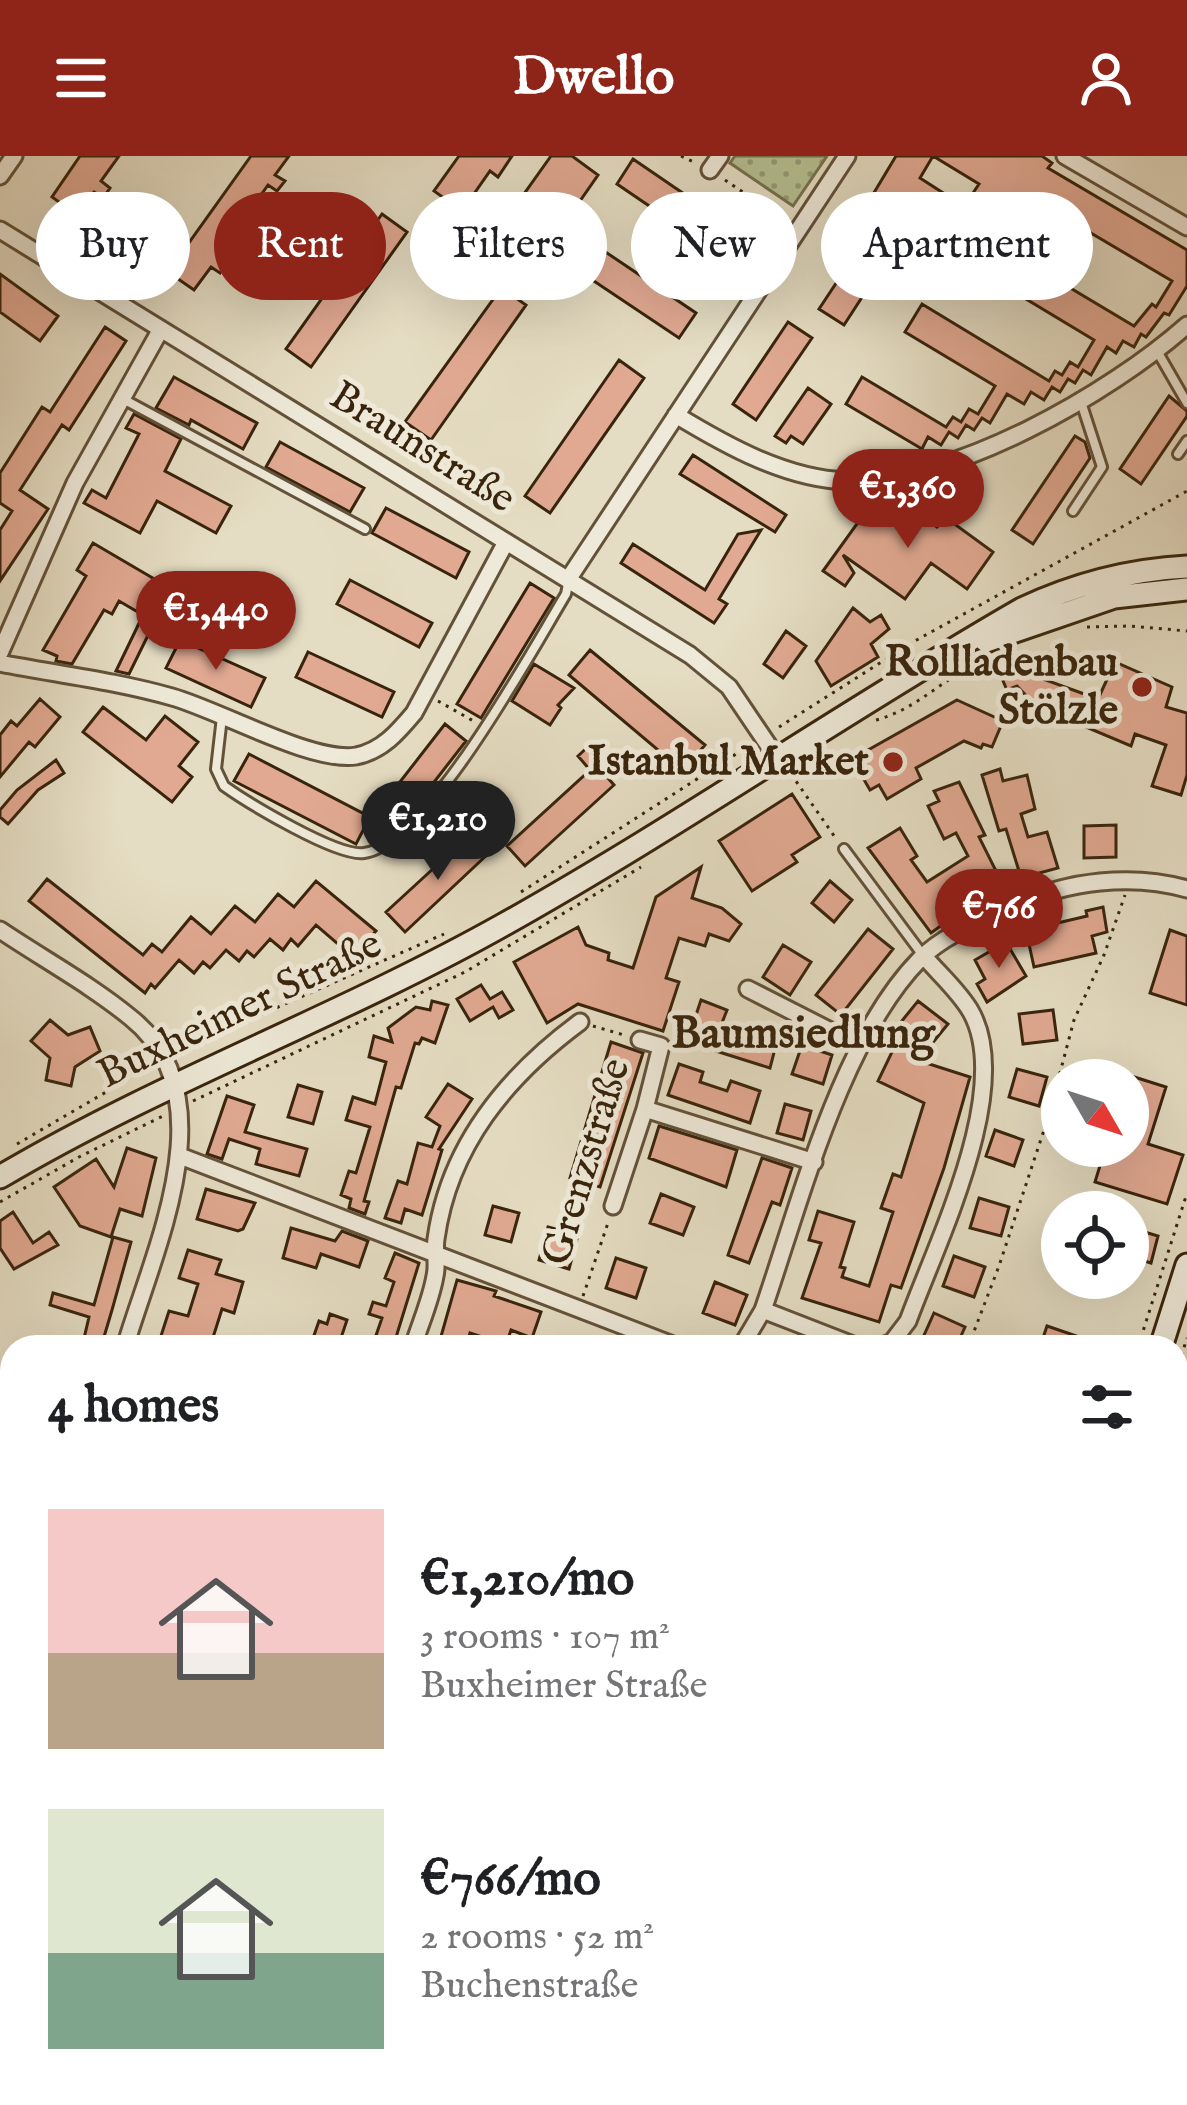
<!DOCTYPE html>
<html lang="en">
<head>
<meta charset="utf-8">
<style>
	body { margin:0; font-family:"IM FELL English",serif; background:#f6f6f6; color:#202124; height:100vh; display:flex; flex-direction:column; font-size:45px; white-space:nowrap }
	* { box-sizing:border-box; margin:0 }
	p { font-size:39px; color:#757577 }
	.icon { flex:none; width:66px; height:66px; fill:none; stroke:currentColor; stroke-width:2; stroke-linecap:round; stroke-linejoin:round }
	.map { position:relative; flex:1; overflow:hidden }
	.side { position:absolute; left:0px; top:1179px; width:1188px; height:771px; display:flex; flex-direction:column; background:#fff; border-radius:36px 36px 0 0; box-shadow:0 12px 48px #0002 }
	.side>* { flex:none }
	.top-card { position:absolute; left:36px; top:36px; width:1116px; height:108px; display:flex; gap:24px }
	.needle { width:78px; rotate:129deg }
	.fabs { position:absolute; left:1041px; top:903px; display:grid; gap:24px }
	.fabs a { display:grid; place-items:center; width:108px; height:108px; border-radius:50%; background:#fff; box-shadow:0 12px 48px #0002; font-size:60px }
	.price { position:absolute; translate:-50% -102px; padding:0 27px; border-radius:42px; background:#8f2418; color:#fff; font-size:39px; line-height:78px; filter:drop-shadow(0 3px 6px #0008) }
	.price::after { content:''; position:absolute; left:50%; top:72px; width:36px; height:27px; margin-left:-18px; background:inherit; clip-path:polygon(0 0,100% 0,50% 100%) }
	.price.on { background:#222; color:#fff }
	ul { padding:0; list-style:none }
	li { display:flex; align-items:center; gap:36px; height:300px; padding:0 48px }
	li span { display:grid; place-items:center; flex:none; width:336px; height:240px; border-radius:0px; color:#555 }
	li>.icon { margin-inline-start:auto }
	span .icon { width:144px; height:144px; fill:#fffc; stroke-width:1 }
	li b { font-size:51px }
	h2 { display:flex; justify-content:space-between; align-items:center; height:144px; padding:0 48px; font-size:51px }
	.chip { padding:0 42px; border-radius:54px; background:#fff; box-shadow:0 12px 48px #0002; font-size:42px; line-height:108px }
	.chip.on { background:#8f2418; color:#fff }
	header { display:flex; justify-content:space-between; align-items:center; height:156px; padding:0 48px; background:#8f2418; color:#fff; font-size:54px; font-weight:700 }
	.map>svg:first-child { display:block }
</style>
</head>
<body>
<header><svg class="icon" aria-label="menu" viewBox="0 0 24 24"><path d="M4 6h16M4 12h16M4 18h16"/></svg>Dwello<svg class="icon" aria-label="person" viewBox="0 0 24 24"><circle cx="12" cy="8" r="4"/><path d="M4 21q1-7 8-7t8 7"/></svg></header>
<div class="map">
<svg width="1187" height="1949" viewBox="0 0 1187 1949">
	<defs>
		<pattern id="park-dots" width="8" height="8" patternUnits="userSpaceOnUse" patternTransform="scale(3)"><rect width="8" height="8" fill="#b5c093"/><path d="M2 2h.1M6 6h.1" fill="none" stroke="#949c76" stroke-width="1.8" stroke-linecap="round"/></pattern>
	</defs>
	<rect width="100%" height="100%" fill="#e5ddc3"/>
	<filter id="stains"><feTurbulence type="fractalNoise" baseFrequency=".00167" numOctaves="4"/><feColorMatrix values="0 0 0 0 .2 0 0 0 0 .09 0 0 0 0 .02 0 0 0 .5 -.17"/></filter>
	<radialGradient id="worn" r=".72"><stop offset=".6" stop-color="#630" stop-opacity="0"/><stop offset="1" stop-color="#630" stop-opacity=".3"/></radialGradient>
	<path fill="url(#park-dots)" stroke="#767250" stroke-width="3" d="M735,0h92l-34,50 -63,-43z"/>
	<path fill="#e1a992" stroke="#38240c" stroke-width="3" fill-rule="evenodd" d="M80,0h39l-18,25 9,7 -7,10 -9,-6 -17,23 -25,-18z
		M251,0h38l-14,19 10,6 -8,10 -9,-6 -50,71 9,7 -7,10 -9,-6 -17,23 -26,-18z
		M459,0h53l-14,21 -8,-6 -28,40 -28,-20z
		M551,0h21l26,19 -34,49 132,89 -17,25 -133,-89 -33,47 13,9 -95,135 -26,-18 107,-149 -30,-20z
		M896,0h146l10,7 -4,5 139,82v36l-18,29 -5,-2 -18,24 -5,-3 -7,13 -11,-6 -7,12 -9,-6 -16,28 -8,-5 -8,13 -7,-4 -8,13 -8,-5 -8,13 -13,-8 -7,12 -17,-10 -17,29 -8,-5 -8,12 -8,-5 -8,13 -9,-6 -8,13 -13,-8 -6,12 -76,-45 16,-27 84,50 7,-10 8,5 8,-13 9,5 17,-28 -90,-54 17,-28 127,77 6,-10 7,4 8,-13 8,5 16,-27 -131,-79 27,-45 -23,-14 12,-18 -46,-28 -13,22 45,29 -32,49 -13,-8 24,-36 -27,-17 -16,25 -32,-19zM1030,41l142,84 -16,26 -4,-3 -18,22 -134,-80z
		M633,3l114,78 -17,24 -113,-77z
		M382,58l25,18 -96,135 -25,-18z
		M870,76l24,16 -50,77 -25,-16z
		M0,118l58,42 -18,25 -40,-29z
		M788,166l24,16 -56,82 -23,-16z
		M105,171l21,14 -57,89 -7,-5 -42,65 28,19 -48,72v-51l12,-19 -12,-8v-30l42,-66 8,5z
		M619,204l25,18 -94,135 -25,-17z
		M174,221l83,46 -14,26 -52,-29 -2,5 -33,-17z
		M808,232l23,16 -28,40 -12,-8 -5,7 -11,-7z
		M1169,240l18,15v5l-46,68 -21,-15z
		M134,258l47,25 -16,32 66,35 -15,27 -59,-32 -17,32 -56,-30 8,-13 14,8 33,-64 -13,-6z
		M1075,280l10,6 5,16 -57,86 -21,-14z
		M280,286l84,46 -14,24 -84,-45z
		M693,299l93,60 -11,17 -95,-58z
		M872,347l30,22 10,-15 25,17 8,-10 48,35 -26,37 -36,-26 -26,36 -62,-44 11,18 -9,13 -22,-15z
		M386,352l83,44 -13,26 -84,-45z
		M761,374l-42,69 8,5 -13,19 -93,-60 12,-19 72,46 33,-56z
		M93,387l87,51 -15,28 -8,-5 -28,57 -13,-3 27,-56 -24,-14 -7,13 -8,-4 -32,54 -16,-3 1,-5 -14,-6 43,-74 -9,-6z
		M350,424l82,43 -13,24 -82,-43z
		M530,427l24,15 -73,120 -24,-14z
		M853,452l17,14 11,-7 8,14 -18,15 7,13 -47,29 -15,-25z
		M786,475l20,15 -23,32 -19,-14z
		M180,484l85,38 -14,29 -85,-39z
		M590,494l115,95 -22,26 -114,-96z
		M1053,495l8,18 -21,9 58,21 17,-37 57,25 -6,20 21,6v62l-6,20 -29,-9 14,-41 -31,-11 -4,12 -95,-40 -19,-20 -10,4 -7,-16z
		M308,496l86,40 -12,25 -86,-40z
		M534,508l40,24 -16,17 3,3 -11,17 -38,-24z
		M40,543l20,18 -25,30 -6,-5 -29,35v-42l11,-14 6,5z
		M957,544l46,21 -11,26 -9,-3 -2,4 -17,-7 -48,27 5,11 -34,20 -8,-14 -9,5 -18,-31z
		M103,551l43,33 19,-24 33,26 -19,24 13,11 -20,25 -89,-70z
		M445,568l21,17 -56,72 -21,-17z
		M592,587l17,18 -9,8 14,16 -89,81 -18,-20 83,-76 -12,-14z
		M249,598l121,63 -14,27 -122,-63z
		M56,604l8,13 -26,17 -30,34 -8,-7v-7l17,-20z
		M1000,613l3,12 24,-6 8,34 -14,5 7,23 19,-5 11,36 -19,5 1,6 -17,5 -17,-55 -7,2 -17,-56z
		M959,626l26,53 -6,2 25,50 -17,8 -3,-6 -27,14 2,3 -16,11 3,5 -15,11 -63,-85 32,-20 17,28 -6,4 16,22 41,-26 -12,-23 -12,6 -16,-33 11,-5 -5,-10z
		M792,638l28,43 -28,18 5,7 -45,29 -33,-50z
		M1116,669v32l-32,1v-32z
		M472,677l18,19 -85,80 -19,-20z
		M701,711l-9,31 30,10 19,16 -12,17 -20,-7 -4,12 -26,-8 -13,40 13,4 -16,49 -85,-27 -31,19 -33,-61 64,-35 8,18 23,8 -1,7 25,8 23,-71z
		M47,723l96,76 9,-11 10,8 29,-35 20,17 24,-28 20,16 23,-28 16,13 22,-26 60,50 -23,26 -37,-32 -18,21 -7,-7 -8,11 -13,-11 -16,18 -7,-6 -8,10 -13,-11 -16,18 -7,-6 -9,11 -15,-13 -24,28 -4,-4 -6,9 -116,-92z
		M830,725l22,19 -18,22 -22,-19z
		M1103,751l4,25 -15,4 4,17 -62,14 -7,-32 10,-4 -1,-3 51,-12 -1,-5z
		M868,773l25,20 -52,66 -25,-20z
		M1170,774l17,6v69l-37,-12z
		M1006,786l20,34 -39,26 -10,-18 8,-5 -10,-19z
		M783,789l28,17 -21,33 -27,-18z
		M481,829l9,14 12,-7 11,18 -14,8 -6,-11 -23,14 -13,-22z
		M701,844l26,10 -7,18 24,9 3,-11 19,6 -3,4 13,9 -6,23 -83,-26z
		M432,845l16,4 -13,38 -13,-5 -3,6 -4,-1 -14,45 -5,-1 -32,114 5,1 -4,12 -16,-6 2,-9 -10,-4 8,-24 7,2 14,-46 -24,-7 7,-23 22,7 11,-42 -17,-5 5,-21 18,6 -4,-14 28,-21 14,3z
		M918,845l30,23 -27,33 2,5 47,15 -26,91 -43,120 -10,-3 -12,37 -77,-24 19,-55 -12,-3 9,-29 36,11 -14,45 5,1 -3,9 27,9 24,-74 -12,-4 12,-34 8,3 23,-74 -46,-22 27,-56 -4,-3z
		M1053,854l4,30 -34,4 -4,-30z
		M50,864l18,15 22,-8 10,24 -25,16 -4,19 -25,-6 4,-22 -19,-17z
		M611,886l32,11 -43,134 -30,-9z
		M802,889l30,10 -9,29 -31,-10z
		M679,908l24,8 -3,10 27,9 4,-10 29,10 -10,32 -82,-28z
		M1017,913l30,8 -8,29 -30,-9z
		M1128,919l38,12 -18,57 35,11 -16,49 -72,-22 11,-36h22z
		M448,928l24,15 -33,50 3,1 -20,65 -17,-6 -4,14 -16,-5 13,-37 9,3 11,-41 14,4 8,-21 -14,-9z
		M298,929l24,7 -9,32 -25,-7z
		M227,940l27,9 -9,27 62,17 -8,27 -43,-12 4,-15 -31,-10 -7,20 -15,-5z
		M785,948l26,7 -8,29 -26,-7z
		M659,970l78,24 -11,37 -77,-29z
		M995,974l28,10 -9,26 -28,-10z
		M127,992l29,10 -14,58 -22,-7 -9,28 -31,-11 -26,-39 42,-28 18,28z
		M762,1002l30,10 -12,37 -8,-3 -23,61 -21,-8z
		M206,1033l49,14 -12,26 -5,2 -41,-12z
		M661,1038l33,13 -11,28 -33,-12z
		M979,1042l30,9 -8,29 -31,-8z
		M493,1050l26,7 -8,29 -26,-7z
		M13,1056l20,31 16,-11 9,13 -44,24 -14,-21v-27z
		M548,1071l30,8 -9,34 -30,-9z
		M1128,1071l30,9 -7,27 -23,-7z
		M291,1072l44,13 7,-10 26,10 -9,26 -38,-13 -5,14 -33,-10z
		M113,1081l18,5 -19,68 -11,37h-19l7,-30 -39,-12 3,-12 41,12z
		M188,1094l33,10 -5,14 27,8 -9,31 -12,-4 -12,38h-25l-25,-8 9,-28 19,5 10,-32 -19,-6z
		M395,1097l24,10 -26,84h-21l10,-29 -13,-4 4,-12 13,4 8,-24 -9,-4z
		M954,1100l31,11 -11,30 -31,-11z
		M616,1102l30,10 -10,30 -30,-10z
		M457,1124l39,11 -2,5 47,16 -9,26 -21,-8 -5,15 -36,-12 -4,14h-28z
		M715,1126l32,13 -12,30 -32,-12z
		M934,1157l31,14 -9,20h-24l-11,-5z
		M330,1158l17,6 -9,27h-28l9,-26 8,3z
		M1047,1170l56,19v2h-63z"/>
	<g fill="none" stroke-linecap="round" stroke-linejoin="round">
		<defs>
			<path id="lane" d="M1157,195l30,52
				M123,243l242,130
				M1178,298l9,-13
				M1073,355l29,-44 -21,-65
				M222,561l-6,52 8,17c24,17 113,71 140,67 63,-8 168,-203 202,-259l3,-15
				M844,693l78,105
				M0,1309l10,-30"/>
			<path id="street" d="M1065,0l122,71
				M710,14l10,-14
				M0,20l14,-20
				M0,74l690,425 39,32 48,71
				M676,259c51,31 110,64 171,66 107,2 262,-87 340,-156
				M569,422l278,-422
				M0,497l75,-170 86,-154
				M0,507c57,11 116,18 172,34 47,13 140,66 184,59 26,-5 42,-24 58,-43l92,-171
				M0,774c43,29 91,55 131,88 98,78 23,231 -6,329
				M748,833l110,56
				M645,953l169,53
				M180,1000l498,191
				M613,1050l32,-97 16,-63 -21,-6
				M763,1154l95,37
				M413,1191c7,-23 18,-47 22,-71 3,-12 -1,-24 1,-37 13,-94 71,-163 144,-217
				M741,1191l22,-37c37,-107 78,-271 157,-351 26,-26 64,-39 96,-54 51,-24 116,-32 171,-16
				M881,1191l11,-5 16,-21c28,-77 106,-232 63,-309 -11,-20 -33,-39 -48,-57
				M0,1430l12,4
				M0,1597l12,-40
				M0,1719l12,4
				M0,1928l12,3
				M33,1938l35,11
				M613,1938l29,11
				M343,1949l4,-11"/>
			<path id="secondary" d="M986,485l128,-44 73,-8
				M0,1021c162,-96 339,-160 503,-252 177,-99 343,-215 519,-316 51,-24 108,-39 165,-42
				M1161,1191l26,-82
				M924,1949l3,-11"/>
		</defs>
		<use href="#lane" stroke="#63523a" stroke-width="14"/>
		<use href="#street" stroke="#63523a" stroke-width="21"/>
		<use href="#secondary" stroke="#38240c" stroke-width="27"/>
		<path stroke="#38240c" stroke-width="3" stroke-dasharray="3 6" stroke-linecap="butt" d="M681,0l15,7
			M725,24l62,42
			M1087,471l42,-1 58,5
			M438,545l39,22
			M876,564c40,-10 69,-43 106,-60
			M779,571l134,-85 274,-151
			M791,618l46,66
			M521,736l229,-147
			M593,870l31,9
			M178,895l266,-117
			M193,945l272,-129 176,-105
			M17,988l132,-77
			M0,1046l79,-45 84,-41
			M583,1140l26,-76
			M968,1191l31,-81 49,-148 26,-98 30,-65 21,-60
			M1138,1191l49,-154
			M1176,1217l11,-35
			M899,1949l3,-11"/>
		<use href="#lane" stroke="#eee9d8" stroke-width="8"/>
		<use href="#street" stroke="#eee9d8" stroke-width="15"/>
		<use href="#secondary" stroke="#eee9d8" stroke-width="21"/>
	</g>
	<g fill="#8f2418" stroke="#eee9d8" stroke-width="4.5">
		<circle cx="1142" cy="531" r="12"/>
		<circle cx="893" cy="606" r="12"/>
	</g>
	<g text-anchor="middle" dominant-baseline="central" stroke-width="10" stroke-linejoin="round" paint-order="stroke">
		<g font-size="42" fill="#38240c" stroke="#eee9d8">
			<text transform="translate(422 292) rotate(32)">Braunstraße</text>
			<text transform="translate(240 854) rotate(-26)">Buxheimer Straße</text>
			<text transform="translate(587 1006) rotate(-73)">Grenzstraße</text>
		</g>
		<g font-size="42" font-weight="bold" fill="#38240c" stroke="#eee9d8" text-anchor="end">
			<text x="1118" y="507">Rollladenbau<tspan x="1118" dy="48">Stölzle</tspan></text>
			<text x="869" y="606">Istanbul Market</text>
		</g>
		<g font-size="45" font-weight="bold" fill="#38240c" stroke="#eee9d8">
			<text x="803" y="878">Baumsiedlung</text>
		</g>
	</g>
	<rect width="100%" height="100%" filter="url(#stains)"/>
	<rect width="100%" height="100%" fill="url(#worn)"/>
</svg>
<div class="fabs">
<a><svg class="needle" viewBox="-14 -14 28 28"><path d="M0-13l5 13h-10z" fill="#e53935"/><path d="M0 13l5-13h-10z" fill="#757577"/></svg></a>
<a><svg class="icon" aria-label="locate" viewBox="0 0 24 24"><circle cx="12" cy="12" r="6"/><path d="M12 2v4M12 18v4M2 12h4M18 12h4"/></svg></a>
</div>
<b class="price" style="left:908px;top:395px">€1,360</b>
<b class="price" style="left:216px;top:517px">€1,440</b>
<b class="price on" style="left:438px;top:727px">€1,210</b>
<b class="price" style="left:999px;top:815px">€766</b>
<div class="top-card">
<a class="chip">Buy</a>
<a class="chip on">Rent</a>
<a class="chip">Filters</a>
<a class="chip">New</a>
<a class="chip">Apartment</a>
</div>
<section class="side">
<h2>4 homes<svg class="icon" aria-label="filters" viewBox="0 0 24 24"><path d="M4 7h16M4 17h16"/><circle cx="9" cy="7" r="2"/><circle cx="15" cy="17" r="2"/></svg></h2>
<ul>
<li><span style="background:linear-gradient(#f6c9c9 60%,#b9a48a 0)"><svg class="icon" aria-label="home" viewBox="0 0 24 24"><path d="M3 11l9-7 9 7M6 9v11h12V9"/></svg></span><div><b>€1,210/mo</b><p>3 rooms · 107 m²</p><p>Buxheimer Straße</p></div></li>
<li><span style="background:linear-gradient(#dfe7d0 60%,#7fa58c 0)"><svg class="icon" aria-label="home" viewBox="0 0 24 24"><path d="M3 11l9-7 9 7M6 9v11h12V9"/></svg></span><div><b>€766/mo</b><p>2 rooms · 52 m²</p><p>Buchenstraße</p></div></li>
</ul>
</section>
</div>
</body>
</html>
